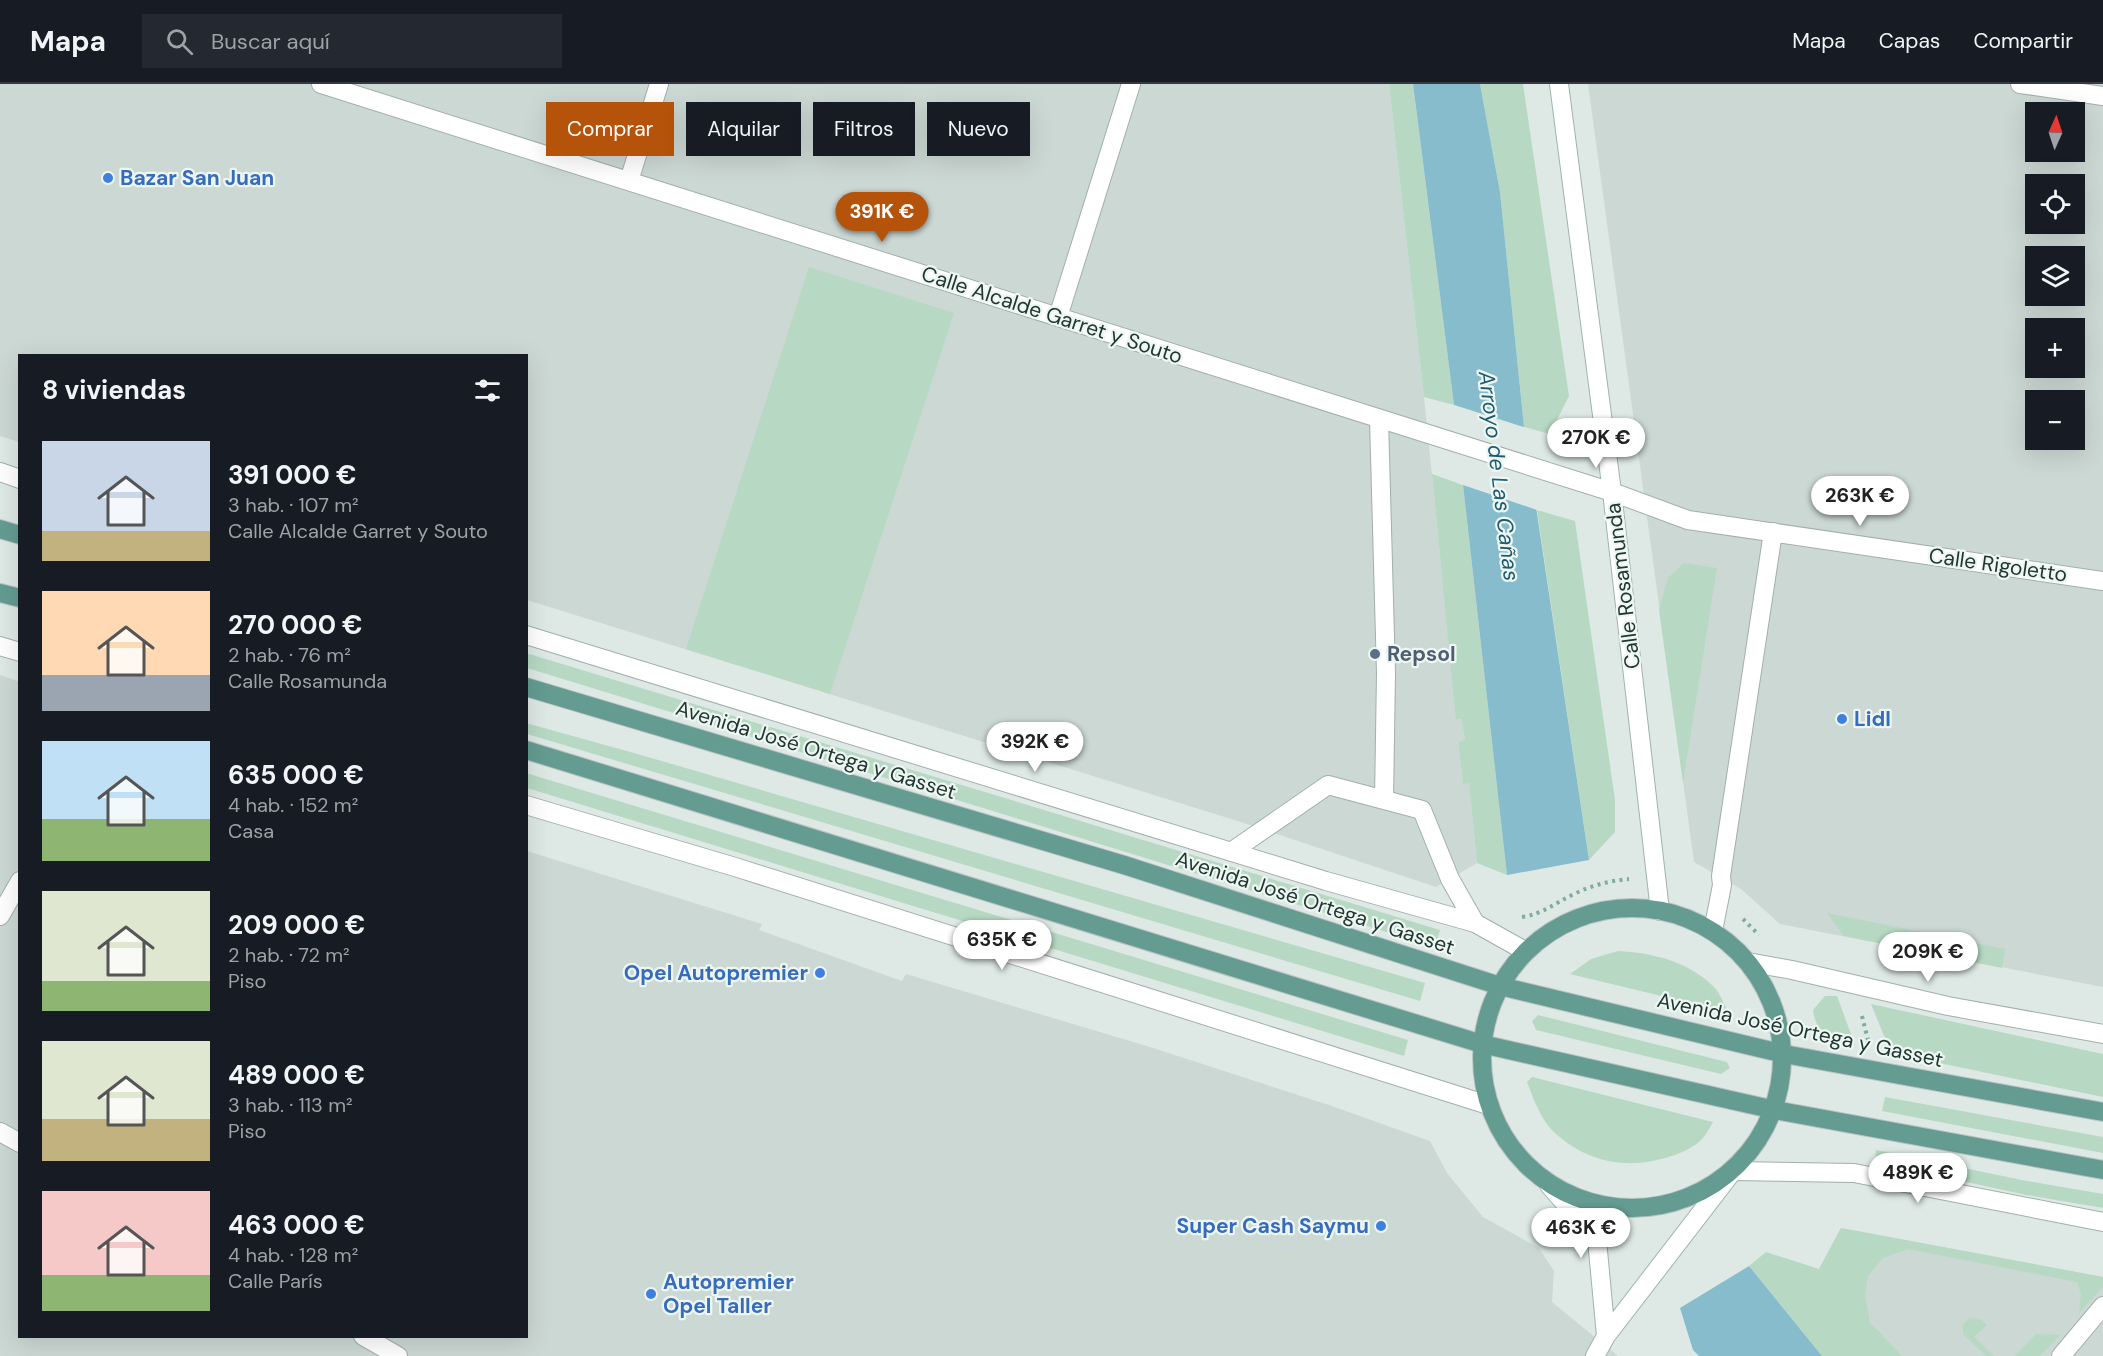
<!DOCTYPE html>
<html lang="es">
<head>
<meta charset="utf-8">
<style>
	body { margin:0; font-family:"DM Sans",sans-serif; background:#242831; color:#f1f3f6; height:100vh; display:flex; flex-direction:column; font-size:22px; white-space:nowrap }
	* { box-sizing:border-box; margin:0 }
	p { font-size:20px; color:#9ea1a6 }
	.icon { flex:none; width:33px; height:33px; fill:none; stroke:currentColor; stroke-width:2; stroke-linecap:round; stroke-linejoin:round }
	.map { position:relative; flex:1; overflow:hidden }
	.details { position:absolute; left:18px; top:270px; width:510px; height:984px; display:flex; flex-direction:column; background:#171b24; border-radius:0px; box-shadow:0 6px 24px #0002 }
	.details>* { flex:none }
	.top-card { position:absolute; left:546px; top:18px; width:570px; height:54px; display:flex; gap:12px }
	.needle { width:39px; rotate:3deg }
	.controls { position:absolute; left:2025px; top:18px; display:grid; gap:12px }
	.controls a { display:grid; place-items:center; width:60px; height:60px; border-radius:0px; background:#171b24; box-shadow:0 6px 24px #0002; font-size:30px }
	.price { position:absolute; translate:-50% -51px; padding:0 14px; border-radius:21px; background:#fff; color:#222; font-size:20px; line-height:39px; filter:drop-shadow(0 2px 3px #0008) }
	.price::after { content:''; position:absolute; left:50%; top:36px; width:18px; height:14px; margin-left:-9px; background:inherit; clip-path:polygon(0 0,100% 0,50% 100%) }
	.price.current { background:#b45309; color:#fff }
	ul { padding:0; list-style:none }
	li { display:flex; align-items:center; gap:18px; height:150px; padding:0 24px }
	li span { display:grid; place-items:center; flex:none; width:168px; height:120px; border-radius:0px; color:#555 }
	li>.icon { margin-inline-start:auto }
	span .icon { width:72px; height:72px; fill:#fffc; stroke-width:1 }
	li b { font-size:26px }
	h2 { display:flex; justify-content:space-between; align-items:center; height:72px; padding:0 24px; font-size:26px }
	.pill { padding:0 21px; border-radius:0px; background:#171b24; box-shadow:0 6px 24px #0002; font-size:21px; line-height:54px }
	.pill.current { background:#b45309; color:#fff }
	header { display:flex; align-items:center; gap:36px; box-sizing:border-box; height:84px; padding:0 30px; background:#171b24; border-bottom:2px solid #363941 }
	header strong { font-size:28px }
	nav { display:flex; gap:33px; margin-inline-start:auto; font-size:21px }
	.search { width:420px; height:54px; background:#242831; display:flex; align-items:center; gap:15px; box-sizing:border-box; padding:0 21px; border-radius:0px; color:#9ea1a6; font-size:22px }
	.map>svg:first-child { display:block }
</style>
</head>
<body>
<header>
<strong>Mapa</strong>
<div class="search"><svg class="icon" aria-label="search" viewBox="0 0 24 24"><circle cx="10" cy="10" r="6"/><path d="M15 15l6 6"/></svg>Buscar aquí</div>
<nav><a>Mapa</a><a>Capas</a><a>Compartir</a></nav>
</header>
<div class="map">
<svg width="2103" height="1272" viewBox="0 0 2103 1272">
	<rect width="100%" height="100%" fill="#dee9e5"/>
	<path fill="#ccd8d4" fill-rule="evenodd" d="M0,0h1389l35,313 33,323 4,-1 4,21 -7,2 5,41 6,-1 8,81 -41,24 -192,-64 -717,-223 -1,-244h-506l-1,86 -19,-6z
		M1588,0h515v903l-323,-63 -39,-35 -47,-27zM2036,28h38v40h-38zM2036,100h38v40h-38zM2036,172h38v40h-38zM2036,244h38v40h-38zM2036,316h38v40h-38z
		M0,591l20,7v654h506l1,-485 235,73 -3,6 143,51 4,-7 244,73 179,58 101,36 17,32 36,44 56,31 15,23 -2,31 66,54h-1618z
		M1841,1144l262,49v79h-200l-84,-87z"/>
	<path fill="#b7d9c3" d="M1389,0h24l41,321 -30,-8z
		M1480,0h43l46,312 -19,38 -26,-7 -24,-235z
		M809,183l145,46 -124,381 -144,-45z
		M1432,390l31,11 44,390 -30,-12 -8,-80 -6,1 -5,-42 7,-2 -4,-21 -5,1z
		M1537,426l38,11 40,279v32l-26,28z
		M1684,479l33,5 -34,215 -24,-173 9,-32z
		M526,569l914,277 -5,17 -908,-279z
		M526,639l115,32 784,228 -5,18 -893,-267z
		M526,689l882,267 -4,16 -877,-268z
		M1827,829l178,36 -3,19 -158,-32z
		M1618,867c35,2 70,10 96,36 6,6 10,17 14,25l-158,-38 21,-15z
		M1825,912h12l18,49c-22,-7 -39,-9 -42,-35z
		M1871,920l232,50v43l-212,-44z
		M1538,931l189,47 3,6 -9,6 -185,-44 -4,-9z
		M1532,993l181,45c-3,5 -6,11 -10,16 -8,9 -20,14 -31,18 -42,14 -82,8 -116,-22 -15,-13 -22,-34 -29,-52z
		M1885,1013l218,40v16l-221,-42z
		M1876,1066l151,31 76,13v14l-77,-13 -151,-33z
		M1841,1144l262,49v10l-24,26 2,-19 -4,-12 -169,-33 -25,9 -15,18 -3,19 5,27 33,34h-81l-73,-90 17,-14 53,17z
		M1969,1234l13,2 5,5 -13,12 20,19h-8l-23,-22v-10z
		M2036,1250l24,1 -20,21h-25z"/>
	<path fill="#87bccc" d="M1413,0h67l20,108 24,235 65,433 -82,15 -53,-470z
		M1749,1182l73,90h-123l-6,-6 -13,-42z"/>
	<path fill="#dee9e5" d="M1451,320l76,24 13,83 -80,-27z"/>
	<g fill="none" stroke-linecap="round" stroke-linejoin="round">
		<defs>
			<path id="lane" d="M1379,335l7,254 -2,127
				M1231,768l97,-67 94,25 28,69 25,44
				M1713,847l9,-46 -1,-9 52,-344
				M2061,1272l42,-50"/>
			<path id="street" d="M321,0l1291,408 76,28 415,61
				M2020,0l83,12
				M629,97l30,-97
				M1058,233l73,-233
				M0,388l20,7
				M526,551l800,246 149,42 50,28
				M0,562l20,6
				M526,721l209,62 753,238
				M0,832l20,-35
				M1748,878l44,8 156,36 155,28
				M0,1048l20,11
				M1733,1087l121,2 249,49
				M363,1252l35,20"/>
			<path id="secondary" d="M1559,0l53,408 48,419
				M1549,1101l48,55 9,96
				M1595,1272l11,-20 127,-165"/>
			<path id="primary" d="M0,445l20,6
				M0,509l20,5
				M526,603l598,178 376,121 284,68 319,58
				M526,666l956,294 293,66 328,60
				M1482 974a150 150 0 1 1 300 0a150 150 0 1 1-300 0Z"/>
		</defs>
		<use href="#lane" stroke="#a1b0ac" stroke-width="20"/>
		<use href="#street" stroke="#a1b0ac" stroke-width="20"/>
		<use href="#secondary" stroke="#9db4ad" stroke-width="20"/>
		<use href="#primary" stroke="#bcc3c2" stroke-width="20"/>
		<path stroke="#7faba1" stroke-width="4" stroke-dasharray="3 4.5" stroke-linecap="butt" d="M1522,833c21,-3 33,-14 52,-23 18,-9 35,-13 55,-15
			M1743,835l16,16
			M1862,932l6,24"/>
		<use href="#lane" stroke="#fff" stroke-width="18"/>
		<use href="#street" stroke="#fff" stroke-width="18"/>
		<use href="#secondary" stroke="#fff" stroke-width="18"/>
		<use href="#primary" stroke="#649c92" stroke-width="18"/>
	</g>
	<g fill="#3f7fe0" stroke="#eef6f2" stroke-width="2">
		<circle cx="108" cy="94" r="6"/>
		<circle cx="1842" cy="635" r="6"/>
		<circle cx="820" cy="889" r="6"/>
		<circle cx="1381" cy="1142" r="6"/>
		<circle cx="651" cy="1210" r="6"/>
	</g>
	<circle fill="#5c6f8a" stroke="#eef6f2" stroke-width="2" cx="1375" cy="570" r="6"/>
	<g text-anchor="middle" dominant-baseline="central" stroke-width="4.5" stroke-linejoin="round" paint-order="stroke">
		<g font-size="21" font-weight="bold" fill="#366cbe" stroke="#eef6f2" text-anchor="start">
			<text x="120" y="94">Bazar San Juan</text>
			<text x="1854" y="635">Lidl</text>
			<text x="808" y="889" text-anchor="end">Opel Autopremier</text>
			<text x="1369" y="1142" text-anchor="end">Super Cash Saymu</text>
			<text x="663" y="1198">Autopremier<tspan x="663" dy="24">Opel Taller</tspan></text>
		</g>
		<g font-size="21" fill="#203733" stroke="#eef6f2">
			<text transform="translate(1052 231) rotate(18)">Calle Alcalde Garret y Souto</text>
			<text transform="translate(1998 481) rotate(8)">Calle Rigoletto</text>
			<text transform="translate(1623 502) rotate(-97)">Calle Rosamunda</text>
			<text transform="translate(816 666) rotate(17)">Avenida José Ortega y Gasset</text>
			<text transform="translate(1315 819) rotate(18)">Avenida José Ortega y Gasset</text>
			<text transform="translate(1800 946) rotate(12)">Avenida José Ortega y Gasset</text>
		</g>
		<g font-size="21" font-weight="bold" fill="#4e5e75" stroke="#eef6f2" text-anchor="start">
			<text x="1387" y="570">Repsol</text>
		</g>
		<g font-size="22" font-style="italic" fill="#1e5b70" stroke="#eef6f2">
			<text transform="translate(1499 392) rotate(83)">Arroyo de Las Cañas</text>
		</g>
	</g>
</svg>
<div class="controls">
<a><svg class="needle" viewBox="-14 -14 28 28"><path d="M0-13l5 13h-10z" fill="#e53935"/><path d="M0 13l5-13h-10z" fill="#9ea1a6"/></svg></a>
<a><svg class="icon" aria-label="locate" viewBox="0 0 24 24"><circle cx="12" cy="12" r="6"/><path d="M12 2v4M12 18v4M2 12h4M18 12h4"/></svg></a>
<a><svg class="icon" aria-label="layers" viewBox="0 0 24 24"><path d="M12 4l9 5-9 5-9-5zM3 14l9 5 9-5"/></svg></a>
<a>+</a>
<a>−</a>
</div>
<b class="price current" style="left:882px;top:159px">391K €</b>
<b class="price" style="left:1596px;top:385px">270K €</b>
<b class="price" style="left:1860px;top:443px">263K €</b>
<b class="price" style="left:1035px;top:689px">392K €</b>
<b class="price" style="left:1002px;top:887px">635K €</b>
<b class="price" style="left:1928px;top:899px">209K €</b>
<b class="price" style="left:1918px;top:1120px">489K €</b>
<b class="price" style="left:1581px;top:1175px">463K €</b>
<div class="top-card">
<a class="pill current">Comprar</a>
<a class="pill">Alquilar</a>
<a class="pill">Filtros</a>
<a class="pill">Nuevo</a>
</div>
<section class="details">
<h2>8 viviendas<svg class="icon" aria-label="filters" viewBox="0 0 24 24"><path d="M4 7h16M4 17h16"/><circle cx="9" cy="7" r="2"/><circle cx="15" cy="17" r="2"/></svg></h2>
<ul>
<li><span style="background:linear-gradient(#c9d6e8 75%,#c2b280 0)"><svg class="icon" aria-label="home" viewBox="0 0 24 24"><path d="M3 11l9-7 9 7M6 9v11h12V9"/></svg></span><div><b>391 000 €</b><p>3 hab. · 107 m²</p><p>Calle Alcalde Garret y Souto</p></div></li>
<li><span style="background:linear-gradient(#ffd9b3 70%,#9aa5b1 0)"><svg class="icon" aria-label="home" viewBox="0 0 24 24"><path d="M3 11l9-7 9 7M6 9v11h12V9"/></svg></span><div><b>270 000 €</b><p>2 hab. · 76 m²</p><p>Calle Rosamunda</p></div></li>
<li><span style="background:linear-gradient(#bfe0f5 65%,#8fb573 0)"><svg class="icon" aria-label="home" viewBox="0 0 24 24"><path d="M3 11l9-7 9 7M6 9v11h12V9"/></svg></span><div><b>635 000 €</b><p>4 hab. · 152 m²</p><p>Casa</p></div></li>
<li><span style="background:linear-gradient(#dfe7d0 75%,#8fb573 0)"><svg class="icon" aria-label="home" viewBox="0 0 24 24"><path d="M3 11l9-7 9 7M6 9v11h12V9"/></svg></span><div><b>209 000 €</b><p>2 hab. · 72 m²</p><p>Piso</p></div></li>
<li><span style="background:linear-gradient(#dfe7d0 65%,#c2b280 0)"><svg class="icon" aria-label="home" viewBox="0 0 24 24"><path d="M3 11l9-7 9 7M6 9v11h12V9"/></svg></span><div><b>489 000 €</b><p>3 hab. · 113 m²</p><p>Piso</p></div></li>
<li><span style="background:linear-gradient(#f6c9c9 70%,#8fb573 0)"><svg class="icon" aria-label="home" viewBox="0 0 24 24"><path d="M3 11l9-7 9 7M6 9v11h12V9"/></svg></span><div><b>463 000 €</b><p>4 hab. · 128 m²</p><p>Calle París</p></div></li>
</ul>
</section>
</div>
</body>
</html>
